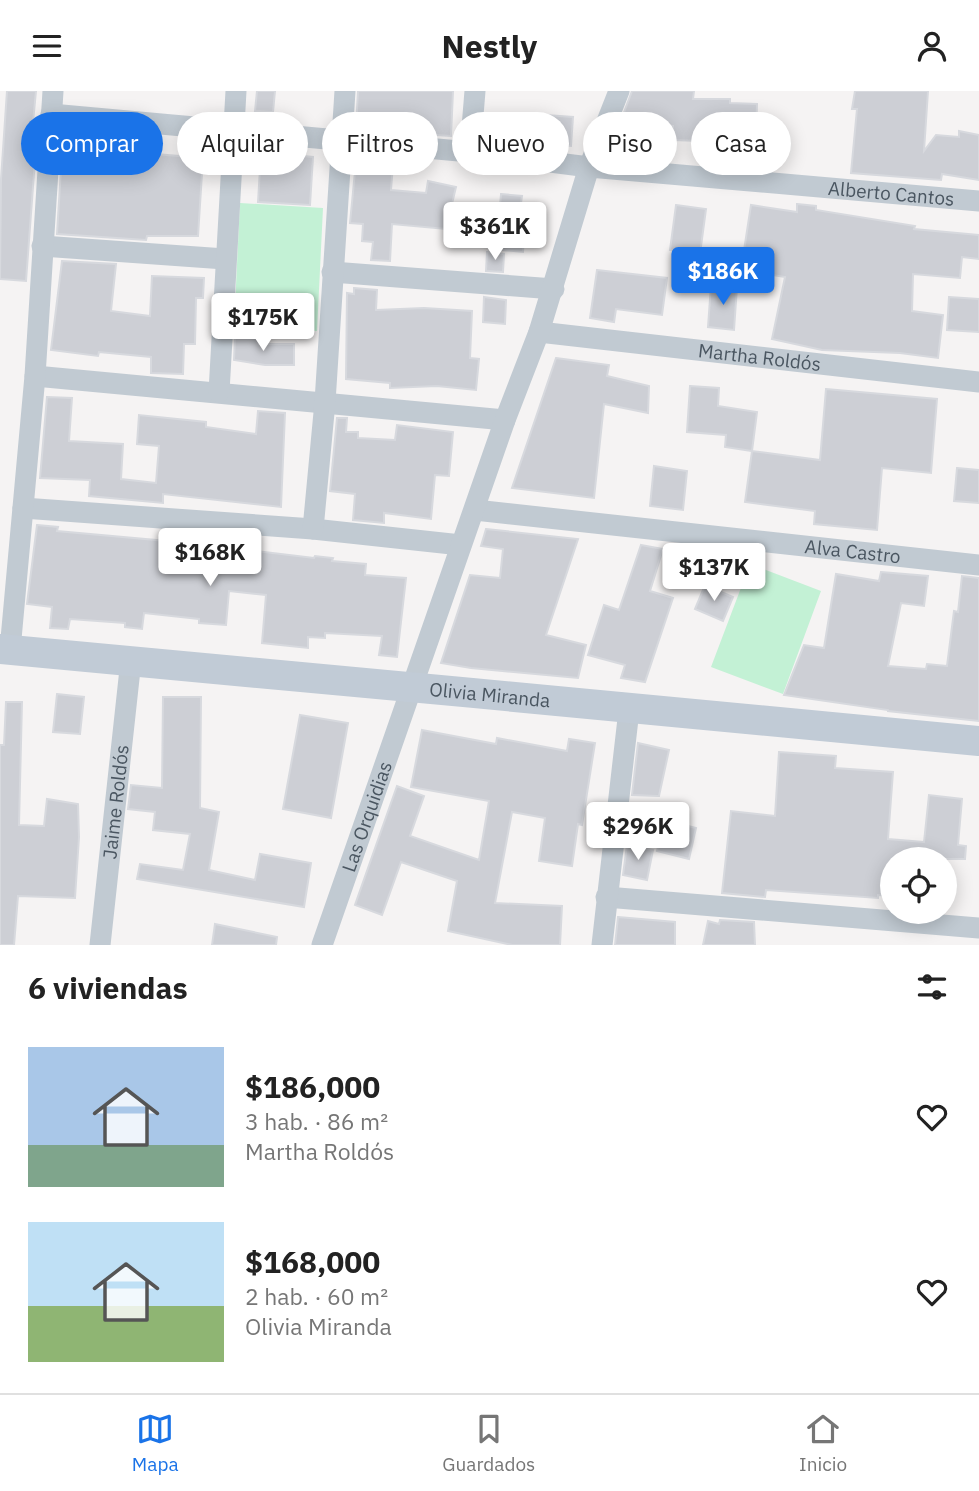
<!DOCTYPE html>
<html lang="es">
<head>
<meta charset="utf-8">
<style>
	body { margin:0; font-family:"IBM Plex Sans",sans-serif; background:#f2f2f2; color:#222; height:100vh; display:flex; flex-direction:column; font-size:26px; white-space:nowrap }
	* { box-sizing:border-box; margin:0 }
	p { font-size:23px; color:#767676 }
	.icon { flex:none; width:38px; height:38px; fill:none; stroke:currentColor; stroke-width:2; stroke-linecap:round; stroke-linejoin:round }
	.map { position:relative; height:854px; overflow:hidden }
	.sheet { display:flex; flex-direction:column; background:#fff; flex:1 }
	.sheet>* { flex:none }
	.banner { position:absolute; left:21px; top:21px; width:938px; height:63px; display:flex; gap:14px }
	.tools { position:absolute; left:880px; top:756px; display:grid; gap:14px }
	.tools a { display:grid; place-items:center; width:77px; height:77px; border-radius:50%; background:#fff; box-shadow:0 4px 18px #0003; font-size:35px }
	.price { position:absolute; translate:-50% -60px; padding:0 16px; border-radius:7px; background:#fff; color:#222; font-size:23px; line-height:46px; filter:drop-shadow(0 2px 4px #0008) }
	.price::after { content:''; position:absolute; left:50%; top:42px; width:21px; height:16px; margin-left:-10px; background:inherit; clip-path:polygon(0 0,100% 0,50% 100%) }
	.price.current { background:#1a73e8; color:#fff }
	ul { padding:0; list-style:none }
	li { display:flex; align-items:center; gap:21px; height:175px; padding:0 28px }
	li span { display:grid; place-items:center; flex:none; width:196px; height:140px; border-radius:0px; color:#555 }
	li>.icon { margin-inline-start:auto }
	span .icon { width:84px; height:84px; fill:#fffc; stroke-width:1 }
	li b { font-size:30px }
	h2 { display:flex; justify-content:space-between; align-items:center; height:84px; padding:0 28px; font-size:30px }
	.chip { padding:0 24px; border-radius:32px; background:#fff; box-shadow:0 4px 18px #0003; font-size:24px; line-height:63px }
	.chip.current { background:#1a73e8; color:#fff }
	header { display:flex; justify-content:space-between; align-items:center; height:91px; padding:0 28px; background:#fff; font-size:32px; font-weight:700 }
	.menu { display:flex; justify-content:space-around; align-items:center; height:98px; border-top:2px solid #e0e0e0; background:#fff; font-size:19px; color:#767676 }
	.menu a { display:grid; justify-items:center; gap:4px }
	.menu .current { color:#1a73e8 }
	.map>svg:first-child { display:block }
</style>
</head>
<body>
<header><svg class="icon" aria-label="menu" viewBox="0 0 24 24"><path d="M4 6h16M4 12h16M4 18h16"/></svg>Nestly<svg class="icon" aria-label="person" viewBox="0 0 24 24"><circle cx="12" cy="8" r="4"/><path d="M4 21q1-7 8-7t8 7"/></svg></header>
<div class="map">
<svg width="979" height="854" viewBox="0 0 979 854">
	<rect width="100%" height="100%" fill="#f5f3f3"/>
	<path fill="#c3f1d5" d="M240,112l83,5 -6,123 -83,-5z
		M750,473l71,27 -38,103 -72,-27z"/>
	<path fill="#cdcfd5" stroke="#d7d9de" stroke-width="2" d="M7,0h29l-4,42h5l-11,148 -26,-2 1,-100z
		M257,0h18l-2,21 -18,-1z
		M358,0h95l-2,45 -48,-3 1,-3 -48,-2z
		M632,0h62l-1,8h37v4l27,1 -1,33 -25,-1v14h-29v-9l-29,-1v-14l-33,-3 -3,30 -27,-3z
		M855,0h73l-4,60 12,-16 23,2v-6l20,4v45l-37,-6 -1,6 -90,-7 6,-64h-5z
		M531,23l42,3 -2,29 -42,-4z
		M63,45l57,7 -1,8 84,7 -5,78h-51l-1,4 -89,-6z
		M261,61l52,5 -3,48 -52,-3z
		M356,70l37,3 -2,26 35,3 2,-12 28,6 -10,42 -54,-5 -2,37 -19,-1 2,-18 -11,-1 1,-17 -13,-1z
		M501,103l21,2 -1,7 23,2 -1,19 -18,-2 -2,30 -32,-3 1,-20 6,1z
		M797,113l19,2v4l99,16 -1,3 65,6v24l-17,-2 -2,21 -47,-4 -1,37 31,4 -5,43 -38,-5 -78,-3 -50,-11 13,-62 -44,-7 10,-65 46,7z
		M676,114l30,4 -6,45 -30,-4z
		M487,161l17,2 -1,18 -17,-1z
		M62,170l54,3 -5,47 39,5 2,-40 52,2 -1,20h-7l-1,46h-11l-1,30 -32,-1v-16l-52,-5 -1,4 -47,-6z
		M597,179l70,8 -5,37 -46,-6 -2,13 -24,-4z
		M711,194l26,2 -3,43 -26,-3z
		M354,197l23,2 -1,20 48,-2 48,3 -2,47 9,1 -3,31 -39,-4 -47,2v-5l-44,-4 1,-86 7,1z
		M484,206l22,3 -1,24 -22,-2z
		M949,206l30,2v33l-32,-2z
		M235,246l24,2v5h35v21h-29l-31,-5z
		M556,267l53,7 -2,11 42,10 -1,27 -44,-9 -10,94 -82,-10z
		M690,295l29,2 -1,18 39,6 -5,39 -27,-4 1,-12 -39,-3z
		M826,298l111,10 -6,74 -49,-5 -5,62 -63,-6 1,-13 -70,-9 7,-51 68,9z
		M47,306l25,1 -3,43 54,3 -2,35 35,4 3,-37 -22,-2 2,-29 67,7v5l50,7 2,-23 27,2 -4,94 -118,-13v9l-74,-7 1,-16 -50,-2z
		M337,327h10l-1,14h12v6l37,2 2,-15 56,7 -4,44 -14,-1 -4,44 -47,-6v10l-31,-3 2,-26 -25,-3z
		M654,375l33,5 -4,39 -33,-4z
		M957,377l22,2v33l-25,-2z
		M37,434l21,2 -1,4 132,12 -2,26 34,3 2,-25 91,11 1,-2 18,2 -1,3 34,3 -1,11 41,3 -9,79 -18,-2 3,-19 -57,-3v5l-17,-1v11l-46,-5 4,-48 -37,-4 -3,34 -27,-2v-4l-55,-6 -2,16 -17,-2v-4l-55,-4 -2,10 -18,-1 2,-21 -25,-3z
		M486,438l92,10 -32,96 40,10 -8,33 -107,-10 -30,-5 29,-88 30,3 3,-29 -22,-3z
		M641,454l22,4 -13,42 23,7 -28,84 -24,-4 4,-13 -37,-10 16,-50 15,5z
		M881,481l47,4 -4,30 -23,-3 -13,63 38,3 1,-5 20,2 7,-55 4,1 4,-36 17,2v143l-91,-10v-1l-104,-15 20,-50 20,3 12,-74 43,7z
		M705,494l28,12 -10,24 -28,-12z
		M57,603l27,3 -4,37 -27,-2z
		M163,606h38l-1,111 19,4 -10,58 46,10 5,-26 51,9 -7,44 -167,-28 3,-15 43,6 7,-36 -37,-4 2,-18 -27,-3 3,-24 31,3z
		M6,611h16l-3,123 25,1 3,-27 31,5 1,33 -4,61 -57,-2 -4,49h-14v-200h4z
		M300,624l48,8 -17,95 -48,-9z
		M422,639l74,14 1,-6 70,13 2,-12 26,4 -13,82 -4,-1 -6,42 -33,-5 6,-43 -33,-6 -17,91 67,3 -2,39h-48l-64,-14 9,-50 -56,-19 -19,53 -27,-10 42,-119 27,10 -14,40 69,24 10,-59 -78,-14z
		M638,652l31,7 -10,46 -27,-1z
		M779,661l57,4 -1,12 58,4 -5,67 36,3 5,-47 33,4 -4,46 8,1 -1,13h-73v37l-14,-1v3l-112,-8 -1,7 -43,-4 9,-82 44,5z
		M664,729l32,8 -7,31 -32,-8z
		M627,754l26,5 -6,30 -24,-5z
		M618,826l57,5v23h-60z
		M720,829l34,2 1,23h-52l5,-24 11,3z
		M215,833l62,13 -1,8h-64z"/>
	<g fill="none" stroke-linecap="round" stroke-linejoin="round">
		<g stroke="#c1cad2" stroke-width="21">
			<path id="s1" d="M51,23l419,38 119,15 390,34"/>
			<path d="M470,61l5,-61"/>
			<path d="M42,155l183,13"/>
			<path d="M332,181l222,17"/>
			<path id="s2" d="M539,241l440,50"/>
			<path d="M35,285l470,44"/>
			<path d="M219,301l17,-301"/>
			<path d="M23,417l290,21 148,16"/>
			<path id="s3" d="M475,419l504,55"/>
			<path d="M313,438l12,-127 20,-311"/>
			<path d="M10,559l25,-274 18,-285"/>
			<path d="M606,806l373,31"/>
			<path id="s4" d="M100,854l31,-285"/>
			<path id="s5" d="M322,854l183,-525 34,-88 50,-165 30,-76"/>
			<path d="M602,854l27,-235"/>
		</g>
		<path stroke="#c1cbd6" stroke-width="30" id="s6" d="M0,558c327,28 652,63 979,92"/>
	</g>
	<g text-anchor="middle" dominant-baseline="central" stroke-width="6" stroke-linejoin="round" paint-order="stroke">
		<g font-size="19" fill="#4a5661" stroke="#fff">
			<text stroke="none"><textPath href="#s1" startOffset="844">Alberto Cantos</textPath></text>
			<text stroke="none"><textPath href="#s2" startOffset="222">Martha Roldós</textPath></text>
			<text stroke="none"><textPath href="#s3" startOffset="380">Alva Castro</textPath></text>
			<text stroke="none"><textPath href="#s6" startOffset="492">Olivia Miranda</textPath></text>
			<text stroke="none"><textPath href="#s4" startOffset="144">Jaime Roldós</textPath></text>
			<text stroke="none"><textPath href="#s5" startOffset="136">Las Orquidias</textPath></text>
		</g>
	</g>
</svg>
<div class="tools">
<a><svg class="icon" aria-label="locate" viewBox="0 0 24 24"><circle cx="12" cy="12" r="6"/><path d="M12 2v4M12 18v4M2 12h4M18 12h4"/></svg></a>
</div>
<b class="price" style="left:495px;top:171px">$361K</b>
<b class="price current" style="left:723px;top:216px">$186K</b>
<b class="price" style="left:263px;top:262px">$175K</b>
<b class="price" style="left:210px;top:497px">$168K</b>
<b class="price" style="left:714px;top:512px">$137K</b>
<b class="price" style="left:638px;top:771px">$296K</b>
<div class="banner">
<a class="chip current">Comprar</a>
<a class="chip">Alquilar</a>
<a class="chip">Filtros</a>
<a class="chip">Nuevo</a>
<a class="chip">Piso</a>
<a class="chip">Casa</a>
</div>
</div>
<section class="sheet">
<h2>6 viviendas<svg class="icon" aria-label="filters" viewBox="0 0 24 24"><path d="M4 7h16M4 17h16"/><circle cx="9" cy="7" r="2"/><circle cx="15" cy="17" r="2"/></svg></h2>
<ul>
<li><span style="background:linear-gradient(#a9c7e8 70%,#7fa58c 0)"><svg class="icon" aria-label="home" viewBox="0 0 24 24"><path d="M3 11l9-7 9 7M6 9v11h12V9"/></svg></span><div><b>$186,000</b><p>3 hab. · 86 m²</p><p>Martha Roldós</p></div><svg class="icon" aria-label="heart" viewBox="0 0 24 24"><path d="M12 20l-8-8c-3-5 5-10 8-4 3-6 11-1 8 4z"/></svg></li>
<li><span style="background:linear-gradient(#bfe0f5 60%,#8fb573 0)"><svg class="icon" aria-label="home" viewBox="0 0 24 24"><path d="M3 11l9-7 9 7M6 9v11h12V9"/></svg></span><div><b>$168,000</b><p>2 hab. · 60 m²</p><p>Olivia Miranda</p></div><svg class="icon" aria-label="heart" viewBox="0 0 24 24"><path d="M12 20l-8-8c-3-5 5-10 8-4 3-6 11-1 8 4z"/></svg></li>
</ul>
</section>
<nav class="menu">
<a class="current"><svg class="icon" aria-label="map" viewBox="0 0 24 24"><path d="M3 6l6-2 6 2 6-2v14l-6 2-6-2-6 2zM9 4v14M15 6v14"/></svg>Mapa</a>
<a><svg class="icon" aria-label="saved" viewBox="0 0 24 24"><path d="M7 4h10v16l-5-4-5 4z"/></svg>Guardados</a>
<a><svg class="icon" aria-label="home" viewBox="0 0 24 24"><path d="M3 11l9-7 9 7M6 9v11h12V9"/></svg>Inicio</a>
</nav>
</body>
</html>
